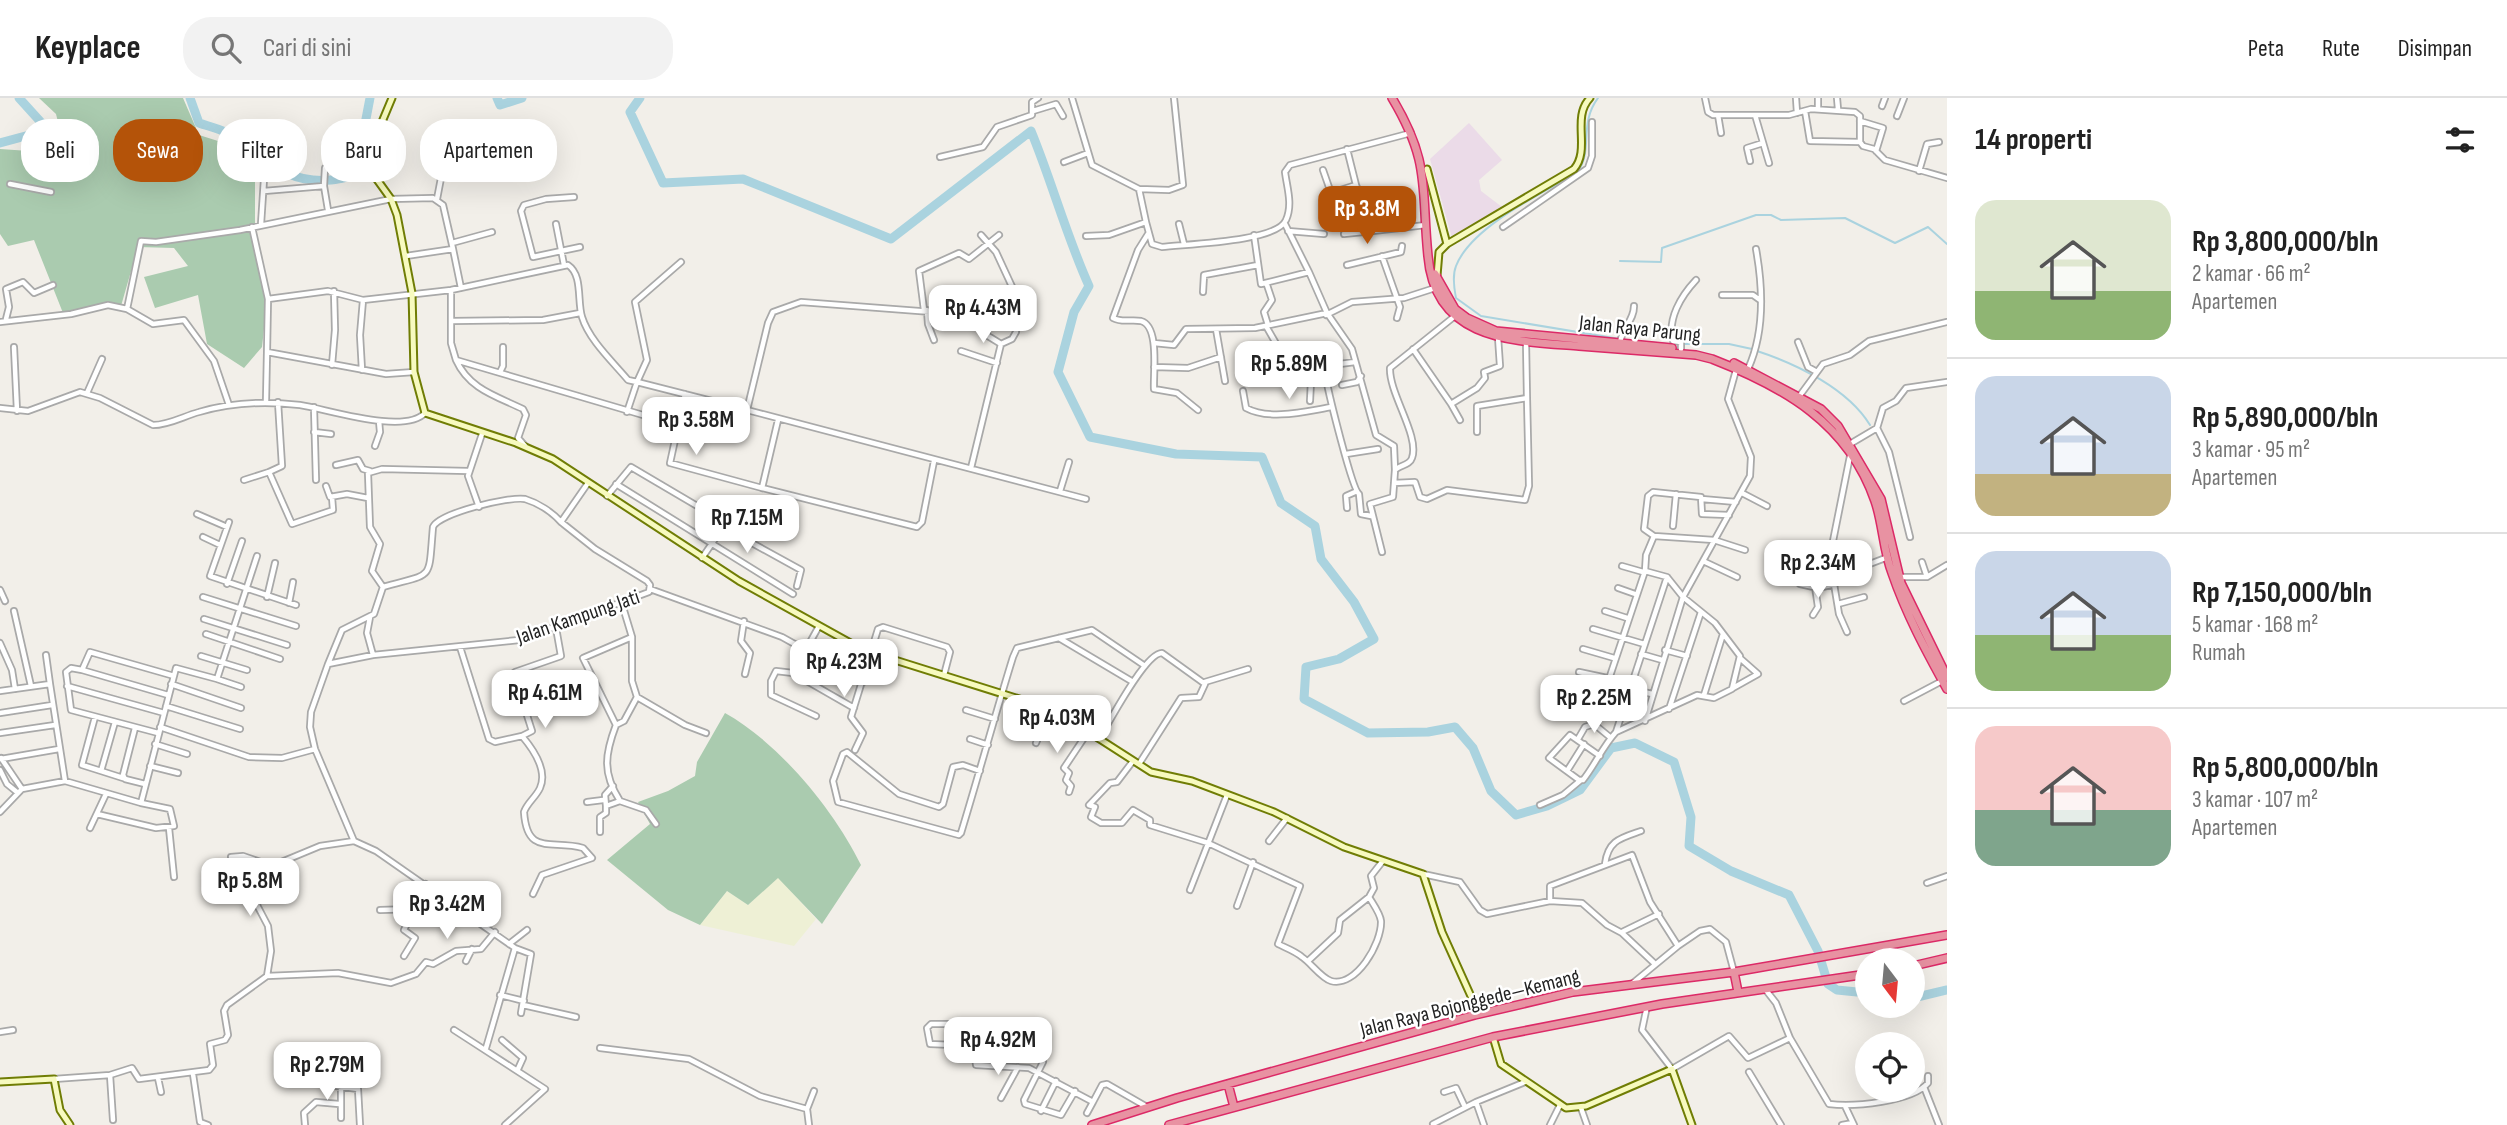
<!DOCTYPE html>
<html lang="id">
<head>
<meta charset="utf-8">
<style>
	body { margin:0; font-family:"Sofia Sans Condensed",sans-serif; background:#f2f2f2; color:#222; height:100vh; display:flex; flex-direction:column; font-size:26px; white-space:nowrap }
	* { box-sizing:border-box; margin:0 }
	p { font-size:23px; color:#767676 }
	.icon { flex:none; width:38px; height:38px; fill:none; stroke:currentColor; stroke-width:2; stroke-linecap:round; stroke-linejoin:round }
	.map { position:relative; flex:1; overflow:hidden }
	.panel { display:flex; flex-direction:column; background:#fff; width:560px }
	.panel>* { flex:none }
	.banner { position:absolute; left:21px; top:21px; width:665px; height:63px; display:flex; gap:14px }
	.needle { width:46px; rotate:164deg }
	.tools { position:absolute; left:1855px; top:850px; display:grid; gap:14px }
	.tools a { display:grid; place-items:center; width:70px; height:70px; border-radius:50%; background:#fff; box-shadow:0 7px 28px #0002; font-size:35px }
	.price { position:absolute; translate:-50% -60px; padding:0 16px; border-radius:14px; background:#fff; color:#222; font-size:23px; line-height:46px; filter:drop-shadow(0 2px 4px #0008) }
	.price::after { content:''; position:absolute; left:50%; top:42px; width:21px; height:16px; margin-left:-10px; background:inherit; clip-path:polygon(0 0,100% 0,50% 100%) }
	.price.active { background:#b45309; color:#fff }
	ul { padding:0; list-style:none }
	li { display:flex; align-items:center; gap:21px; height:175px; padding:0 28px }
	li+li { border-top:2px solid #e0e0e0 }
	li span { display:grid; place-items:center; flex:none; width:196px; height:140px; border-radius:21px; color:#555 }
	li>.icon { margin-inline-start:auto }
	span .icon { width:84px; height:84px; fill:#fffc; stroke-width:1 }
	li b { font-size:30px }
	h2 { display:flex; justify-content:space-between; align-items:center; height:84px; padding:0 28px; font-size:30px }
	.chip { padding:0 24px; border-radius:28px; background:#fff; box-shadow:0 7px 28px #0002; font-size:24px; line-height:63px }
	.chip.active { background:#b45309; color:#fff }
	header { display:flex; align-items:center; gap:42px; box-sizing:border-box; height:98px; padding:0 35px; background:#fff; border-bottom:2px solid #e0e0e0 }
	header strong { font-size:33px }
	nav { display:flex; gap:38px; margin-inline-start:auto; font-size:24px }
	.search { width:490px; height:63px; background:#f2f2f2; display:flex; align-items:center; gap:18px; box-sizing:border-box; padding:0 24px; border-radius:28px; color:#767676; font-size:26px }
	main { display:flex; flex:1; min-height:0 }
	.map>svg:first-child { display:block }
</style>
</head>
<body>
<header>
<strong>Keyplace</strong>
<div class="search"><svg class="icon" aria-label="search" viewBox="0 0 24 24"><circle cx="10" cy="10" r="6"/><path d="M15 15l6 6"/></svg>Cari di sini</div>
<nav><a>Peta</a><a>Rute</a><a>Disimpan</a></nav>
</header>
<main>
<div class="map">
<svg width="1947" height="1027" viewBox="0 0 1947 1027">
	<rect width="100%" height="100%" fill="#f2efe9"/>
	<path fill="#ebdbe8" d="M1469,25l33,37 -23,20 2,11 21,16 -50,31 -22,-79z"/>
	<path fill="#eef0d5" d="M778,779l38,42 -22,27 -94,-21 27,-34 21,14z"/>
	<path fill="#aacbaf" d="M39,0h144l16,37 38,12 18,12v71l12,72 -5,45 -18,21 -37,-24 -9,-49 -43,13 -11,-31 44,-11 -14,-18 -36,-1 -17,59 -58,7 -29,-73 -26,6 -8,-12v-85l29,2 32,-17 -5,-20z
		M725,615c54,30 109,97 136,152l-39,59 -44,-46 -30,27 -21,-14 -27,34 -32,-15 -61,-50 43,-36 -12,-22 30,-11 27,-15 2,-14z"/>
	<g fill="none" stroke-linecap="round" stroke-linejoin="round">
		<path stroke="#aad3df" stroke-width="2" d="M1598,0c-20,27 -4,52 -21,75 -35,20 -106,54 -121,93 -4,10 -2,22 0,32l25,18 145,24 42,4h61l23,5
			M1620,163l41,1 1,-14 94,-33h15l10,5 64,-2 50,25 33,-16 19,17
			M1757,253c40,13 91,38 113,74"/>
		<path stroke="#aad3df" stroke-width="9" d="M190,0l9,25c11,4 26,7 36,14 33,23 51,47 96,43 10,-1 17,-2 25,-9l14,-73
			M497,0l3,7 22,-7
			M640,0l-10,14 33,71 80,-4 148,60 140,-108c21,51 35,104 58,155l-15,26 -16,60 32,65 86,17 86,3 19,46 34,23 6,33 33,43 20,37 -35,20 -33,8 -2,32 64,34 60,-1 27,-5 18,21 18,43 25,24 31,-9 33,-16 31,-42 24,-5 39,19 17,55 -2,29 42,25 58,24 29,56 10,33 9,6 30,3
			M0,45l48,-13 -29,-32
			M1913,900l34,-8"/>
		<defs>
			<path id="street" d="M1072,0l20,67 47,24 7,33
				M1705,0l3,14 5,3h76l22,-6 44,3 5,4v26l3,4 11,3 11,11 62,18
				M1796,0l1,15
				M1818,0v11
				M1837,0l1,11
				M1882,8l3,-8
				M1033,13l23,-7 7,12
				M1805,13l5,30 50,1
				M1718,17l3,18
				M1755,17l14,48
				M1897,18l7,-18
				M1860,23l23,7 -7,23
				M1347,51l9,36
				M940,59l43,-10 14,-20 35,-12v-13l6,-4
				M1750,63l-3,-13 16,-5
				M1064,64l24,-9
				M1323,72l8,23 25,-8 17,46 53,-6
				M1919,73l8,-27 12,-2
				M10,86l41,8
				M1139,91l30,1 14,-5 -9,-87
				M264,93l60,-5
				M574,99l-28,2 -22,6 -3,6 12,46 47,-10
				M437,101l4,-21 16,-12
				M328,112l-4,-24 1,-18 8,-5 36,1
				M261,126l3,-45
				M556,126l8,41
				M1179,126l5,20
				M1285,126l24,48
				M252,129l16,72 -1,53
				M1503,129l85,-59 4,-12v-34
				M1288,133l36,3
				M1148,136l-10,16 -25,68c9,5 18,1 28,3 19,5 12,53 13,68l23,4 21,17
				M1344,136l29,-3
				M1254,137l7,49 48,-12 18,41
				M1086,138l23,-1 37,-13 6,22 10,3c24,-3 115,-5 124,-27 7,-16 1,-32 -1,-48l5,-7 121,-32
				M452,145l40,-11
				M406,158l47,-7 8,39
				M1382,158l18,51 -3,11
				M681,164l-46,40 12,58 -10,22 110,28 21,-87 5,-11 28,-10 144,11 23,-10 4,13 11,4 5,16 13,8
				M1347,167l54,-13 1,-6
				M1267,187l5,15 -8,12 4,13
				M451,192v53l5,17 197,58
				M1203,194l1,-17 54,-10
				M1722,197h31l7,5
				M268,201l60,-8 35,9 88,-10 117,-25c15,10 9,36 14,52 7,23 31,45 46,63l9,2 -10,30
				M127,211l14,-68 15,1 84,-12 151,-31 42,-1 10,7 10,44
				M924,212l-5,-39 40,-18 10,6 30,-24
				M927,212l1,14 6,16
				M1326,217l26,-13 52,-4 31,-10
				M6,221l3,-12 -3,-18 17,-7 11,11 19,-8
				M452,223l91,-1 37,-7
				M0,224l71,-8 37,-9 19,4 26,15 31,-4 30,41 15,44
				M1266,228l19,33h18l4,10
				M1216,231l9,52
				M1798,244l10,25 9,5
				M1154,245l20,2 12,-16 69,-1 72,-15 25,36 24,86 18,11 1,24
				M1620,245c2,-16 14,-22 14,-37
				M14,249l3,64
				M1413,251l38,55
				M1681,251v-7l-8,-1c-6,-22 8,-45 23,-61
				M961,253l36,12
				M456,262c13,29 40,36 67,49l3,6 -8,23 7,8
				M332,267l3,-35 -1,-39
				M1154,269l34,1 33,-11
				M1748,271c17,-37 15,-81 8,-120
				M362,272l-2,-35 3,-35
				M500,274l3,-6v-19
				M1326,280c3,17 26,111 33,116l2,20 10,2
				M1342,287l15,-3 4,-6
				M1243,293l3,17c24,13 61,3 86,-1
				M87,295l15,-34
				M685,296l-15,69 92,25
				M1798,300l25,-34 27,-9 19,-14 78,-19
				M266,303l1,-49 119,22 28,-2
				M1310,303l1,-20 15,-3v-9l6,-4 23,-3
				M278,304l4,64 -13,6 23,52 41,-14 -1,-13
				M314,309l2,73
				M0,310l28,3 52,-19 20,6 53,27c16,0 31,-9 46,-13 34,-10 67,-11 101,-7 27,4 104,30 125,8
				M747,312l339,89
				M778,322l-16,68 155,39 5,-5 12,-61
				M1460,322l-9,-16 26,-16 8,-10 -1,-6 16,-6 -2,-29
				M1877,330l12,24 21,85
				M314,334l17,2
				M1477,334v-26l50,-8 -1,-56
				M1850,346l27,-16 6,-20 13,-7 10,-13 41,-6
				M375,348l5,-14 -1,-11
				M1346,356l32,-5
				M336,367l22,-5 5,9 7,2
				M971,370l30,-124 11,-5 4,-7 -1,-39 -19,-41 -15,-17
				M244,382l25,-8
				M1394,385l21,-1 5,15 7,2 20,-9 78,10 4,-14 -2,-88
				M616,386l177,110
				M326,388l4,11 17,-3 21,4
				M1060,393l9,-29
				M1742,395l25,13
				M607,398l24,-29 95,56
				M1702,401l34,3
				M479,409l-11,-31 14,-42
				M1347,410l-1,-12 9,-4
				M197,416l30,13
				M229,424l-19,54 86,29
				M1673,428l3,-32
				M1654,438l60,4 31,10
				M203,439l17,8
				M1382,454l-12,-48 23,-7 2,-27c5,-5 15,-5 17,-12 8,-22 -23,-64 -22,-90l65,-52
				M702,460l24,-35 26,20 49,27 -4,16
				M1703,463l34,16
				M1922,464l5,15
				M1791,467l42,13v-37l17,-85
				M1622,468l21,6
				M1900,479h27l20,-12
				M227,486l15,-43
				M1800,486l18,4 17,-4
				M383,489c52,-15 45,-4 50,-60 6,-14 77,-31 92,-28 13,4 27,13 36,23
				M383,489l-11,-16 8,-27 -10,-17 -2,-54 14,-4 86,2
				M1618,490l17,6
				M650,491l132,48 81,45
				M0,492l5,11
				M203,499l93,29
				M267,499l8,-34
				M289,505l4,-21
				M1838,506l26,-7
				M14,513l17,75
				M1605,513l22,7
				M1813,517l5,-8 -3,-20
				M370,519l-3,16 6,22
				M204,521l83,26
				M744,523l-3,20 9,12 -5,21
				M1593,531l51,15
				M1847,534l-8,-18 -6,-36 55,-21
				M206,536l74,25
				M632,539v44l5,16 48,28 21,8
				M1059,540l74,44
				M0,545l12,27 3,19
				M460,549l29,92 6,3 27,-6c11,13 26,34 18,52 -4,9 -13,15 -16,24 3,45 28,27 59,36l9,10 -50,17 -9,19
				M1583,551l31,9
				M1665,552l22,6
				M1641,556l21,6
				M46,557l4,29
				M201,558l46,14
				M328,566l14,-34 32,-16 9,-27
				M82,572l86,25
				M1579,574l33,7
				M793,575l26,-47
				M217,581l24,8
				M1205,584l43,-13
				M171,586l70,24
				M1610,586l42,10
				M67,588l97,27
				M1733,590l25,-14 -17,-15
				M0,593l50,-7 15,97
				M1704,597l19,-61
				M637,599l-13,24 -8,4c-11,29 -14,48 4,76l26,9 10,14
				M522,600l-7,-26 46,-16 -5,-28
				M1904,603l38,-20
				M166,608l74,23
				M1669,611l32,-97
				M966,612l29,9
				M0,615l52,-8
				M816,618l-45,-21v-14l5,-10 17,2 61,35
				M95,619l-13,48 19,6
				M1645,623l38,-124 -16,-20 -22,-6 1,-16 8,-19 -10,-7 4,-33 5,-4 48,5 1,17 27,1
				M115,624l-14,49 22,7
				M616,627l-33,-67 49,-21 -10,-33
				M160,629l89,30 33,1 33,-9
				M135,630l-12,47 2,4 20,5
				M1616,634l51,-155
				M0,635l55,-8
				M158,635l-87,-23 -5,-38 5,-4 11,2 8,-18 84,24
				M522,638l10,-5 -7,-22
				M1611,640l-17,-14 51,-153
				M970,641l18,6
				M1099,641c10,-16 46,-86 63,-86l43,31 -6,13 -18,1 -42,66
				M1578,641l7,-12 9,-3
				M1036,645l14,-33
				M155,646l32,10
				M855,652l8,-17 -12,-16 27,-88 5,-2 64,20 3,5 -6,23
				M1600,658l-30,-21 -21,23 30,22h4c12,-15 20,-34 33,-48l81,-37 17,3 18,-9 8,-33 -25,-33 -32,-26 67,-121 1,-19 -23,-58 8,-29
				M1,660l21,31
				M1,661l58,-10
				M1133,663l-16,21 -7,1 -21,22 6,2 -4,10 10,6h21l11,-13 17,10v5l58,18 92,43 -22,58c8,4 17,7 24,13 9,6 19,21 29,24 25,7 51,-38 50,-60 -1,-8 -8,-17 -12,-24
				M150,668l28,7
				M0,672l7,14 11,9
				M980,673l-17,-6 -10,2 -10,37 -4,3 -40,-13 -52,-42 -4,2 -10,27 5,21 121,33 2,-2c18,-59 34,-118 52,-176l4,-9 75,-18 53,36
				M1567,673l17,-27
				M613,688l-8,9 1,11 14,-5
				M1069,694l2,-6 -5,-6 3,-7 -5,-5 24,-36
				M587,704l16,-2
				M1540,707l23,-10 18,-15
				M0,714l22,-23 43,-8 76,22 35,-135 41,11 40,-123
				M97,716l59,14 18,-2 -4,-17 -29,-6
				M90,730l16,-34
				M169,730l5,49
				M600,734v-15l6,-4v-7
				M354,743l-34,5 -53,22 -10,37 11,21 3,25 -4,25 71,-3 53,10 25,-9 10,-12 7,2 23,-13 25,-2 14,-17
				M1269,743l18,-23
				M231,759l12,-1 26,9
				M1605,766c3,-24 16,-26 36,-33
				M1423,776l37,8 20,28 7,4 63,-13 32,2 25,22 15,8 32,30
				M1927,785l20,-7
				M1190,792l37,-95
				M1550,803v-15l82,-31 18,47 28,44 -45,37
				M1237,808l16,-44
				M380,812l34,-1
				M445,823l4,-17
				M1622,834l37,-18
				M509,846l18,-14
				M1678,848l22,-15 10,-2 16,13 8,30
				M404,858l11,-18 -11,-8 22,-46
				M466,863l6,-12
				M1308,863l30,-28 2,-13 29,-23 5,-9 -3,-12 11,-14
				M1765,891l11,14 14,35
				M500,897l24,6
				M523,907l53,12
				M1646,913l-4,19 30,39 57,-33 19,22 42,-20 39,66c24,3 83,-2 99,-21v-7
				M521,915l10,-59 -16,-6 -139,-97 -22,-10 -39,-92 -5,-22 1,-15 17,-48 45,-9 146,-15 130,-48 1,-7 -3,-4 -52,-32 -34,-27 27,-39
				M454,932l91,59 -40,36
				M0,934l13,-2
				M502,942l21,18 -5,11
				M486,950l29,-100
				M600,950l89,11 71,37 47,13
				M1026,950l-96,-4 -3,-16 4,-4h42c5,12 1,28 3,41l53,3 64,34 9,-17 5,-1 40,23
				M1043,964l-19,38 1,4 36,11 14,-24
				M1749,974l32,53
				M193,976l7,48 8,3
				M110,977l3,45
				M158,980l3,14
				M54,981l56,-4 22,-7 7,11 70,-9 4,-5 -3,-21 15,-4 3,-5 -4,-24 3,-6 40,-29
				M321,986l37,5 2,36
				M1924,989l15,38
				M1444,994l12,-4 9,19
				M1001,1000l17,-31
				M1476,1004l49,-20
				M1845,1008l9,19
				M1581,1010l6,17
				M1041,1013l15,-30
				M1087,1015l6,-11
				M341,1020v-32
				M1433,1026l43,-22 8,23
				M305,1027l-1,-12 12,-11 23,2
				M809,1027l-2,-16 7,-18
				M1550,1027l10,-20
				M1842,1027l11,-2"/>
			<path id="secondary" d="M392,0l-23,55v11l4,10 18,25 6,16 15,78 2,79 11,41 91,30 37,16 186,122 124,69 175,55 32,15 81,52 41,9 82,31 70,35 79,27 19,58 37,82
				M1427,71l20,75
				M1437,178l2,-24 8,-8 127,-75c17,-20 -3,-51 16,-71
				M1493,939l8,27 65,44 20,-2 86,-37 20,56
				M0,984l54,-3 6,31 10,15"/>
			<path id="highway" d="M1392,0c39,65 29,89 36,158 7,85 85,85 151,90 39,3 78,6 117,9l16,4c72,28 136,64 163,142 8,23 8,49 17,72 14,41 34,78 55,116
				M1435,176l20,35 12,9 29,13 176,17
				M1734,265l87,46 17,17 43,73 20,84 46,94
				M1913,868l34,-8
				M1734,874l4,20
				M1228,986l6,23
				M1092,1027l85,-27 298,-83 98,-23 161,-20 213,-37
				M1169,1027l324,-88 169,-33 205,-30"/>
		</defs>
		<use href="#street" stroke="#a9a9a9" stroke-width="8"/>
		<use href="#secondary" stroke="#707d05" stroke-width="9"/>
		<use href="#highway" stroke="#dc2a67" stroke-width="10"/>
		<use href="#street" stroke="#fff" stroke-width="4.5"/>
		<use href="#secondary" stroke="#f7fabf" stroke-width="5"/>
		<use href="#highway" stroke="#e892a2" stroke-width="7"/>
	</g>
	<g text-anchor="middle" dominant-baseline="central" stroke-width="5" stroke-linejoin="round" paint-order="stroke">
		<g font-size="21" fill="#222" stroke="#fff">
			<text transform="translate(1640 231) rotate(6)">Jalan Raya Parung</text>
			<text transform="translate(578 519) rotate(-19)">Jalan Kampung Jati</text>
			<text transform="translate(1470 905) rotate(-14)">Jalan Raya Bojonggede—Kemang</text>
		</g>
	</g>
</svg>
<div class="tools">
<a><svg class="needle" viewBox="-14 -14 28 28"><path d="M0-13l5 13h-10z" fill="#e53935"/><path d="M0 13l5-13h-10z" fill="#767676"/></svg></a>
<a><svg class="icon" aria-label="locate" viewBox="0 0 24 24"><circle cx="12" cy="12" r="6"/><path d="M12 2v4M12 18v4M2 12h4M18 12h4"/></svg></a>
</div>
<b class="price active" style="left:1367px;top:148px">Rp 3.8M</b>
<b class="price" style="left:983px;top:247px">Rp 4.43M</b>
<b class="price" style="left:1289px;top:303px">Rp 5.89M</b>
<b class="price" style="left:696px;top:359px">Rp 3.58M</b>
<b class="price" style="left:747px;top:457px">Rp 7.15M</b>
<b class="price" style="left:1818px;top:502px">Rp 2.34M</b>
<b class="price" style="left:844px;top:601px">Rp 4.23M</b>
<b class="price" style="left:545px;top:632px">Rp 4.61M</b>
<b class="price" style="left:1594px;top:637px">Rp 2.25M</b>
<b class="price" style="left:1057px;top:657px">Rp 4.03M</b>
<b class="price" style="left:250px;top:820px">Rp 5.8M</b>
<b class="price" style="left:447px;top:843px">Rp 3.42M</b>
<b class="price" style="left:998px;top:979px">Rp 4.92M</b>
<b class="price" style="left:327px;top:1004px">Rp 2.79M</b>
<div class="banner">
<a class="chip">Beli</a>
<a class="chip active">Sewa</a>
<a class="chip">Filter</a>
<a class="chip">Baru</a>
<a class="chip">Apartemen</a>
</div>
</div>
<section class="panel">
<h2>14 properti<svg class="icon" aria-label="filters" viewBox="0 0 24 24"><path d="M4 7h16M4 17h16"/><circle cx="9" cy="7" r="2"/><circle cx="15" cy="17" r="2"/></svg></h2>
<ul>
<li><span style="background:linear-gradient(#dfe7d0 65%,#8fb573 0)"><svg class="icon" aria-label="home" viewBox="0 0 24 24"><path d="M3 11l9-7 9 7M6 9v11h12V9"/></svg></span><div><b>Rp 3,800,000/bln</b><p>2 kamar · 66 m²</p><p>Apartemen</p></div></li>
<li><span style="background:linear-gradient(#c9d6e8 70%,#c2b280 0)"><svg class="icon" aria-label="home" viewBox="0 0 24 24"><path d="M3 11l9-7 9 7M6 9v11h12V9"/></svg></span><div><b>Rp 5,890,000/bln</b><p>3 kamar · 95 m²</p><p>Apartemen</p></div></li>
<li><span style="background:linear-gradient(#c9d6e8 60%,#8fb573 0)"><svg class="icon" aria-label="home" viewBox="0 0 24 24"><path d="M3 11l9-7 9 7M6 9v11h12V9"/></svg></span><div><b>Rp 7,150,000/bln</b><p>5 kamar · 168 m²</p><p>Rumah</p></div></li>
<li><span style="background:linear-gradient(#f6c9c9 60%,#7fa58c 0)"><svg class="icon" aria-label="home" viewBox="0 0 24 24"><path d="M3 11l9-7 9 7M6 9v11h12V9"/></svg></span><div><b>Rp 5,800,000/bln</b><p>3 kamar · 107 m²</p><p>Apartemen</p></div></li>
</ul>
</section>
</main>
</body>
</html>
